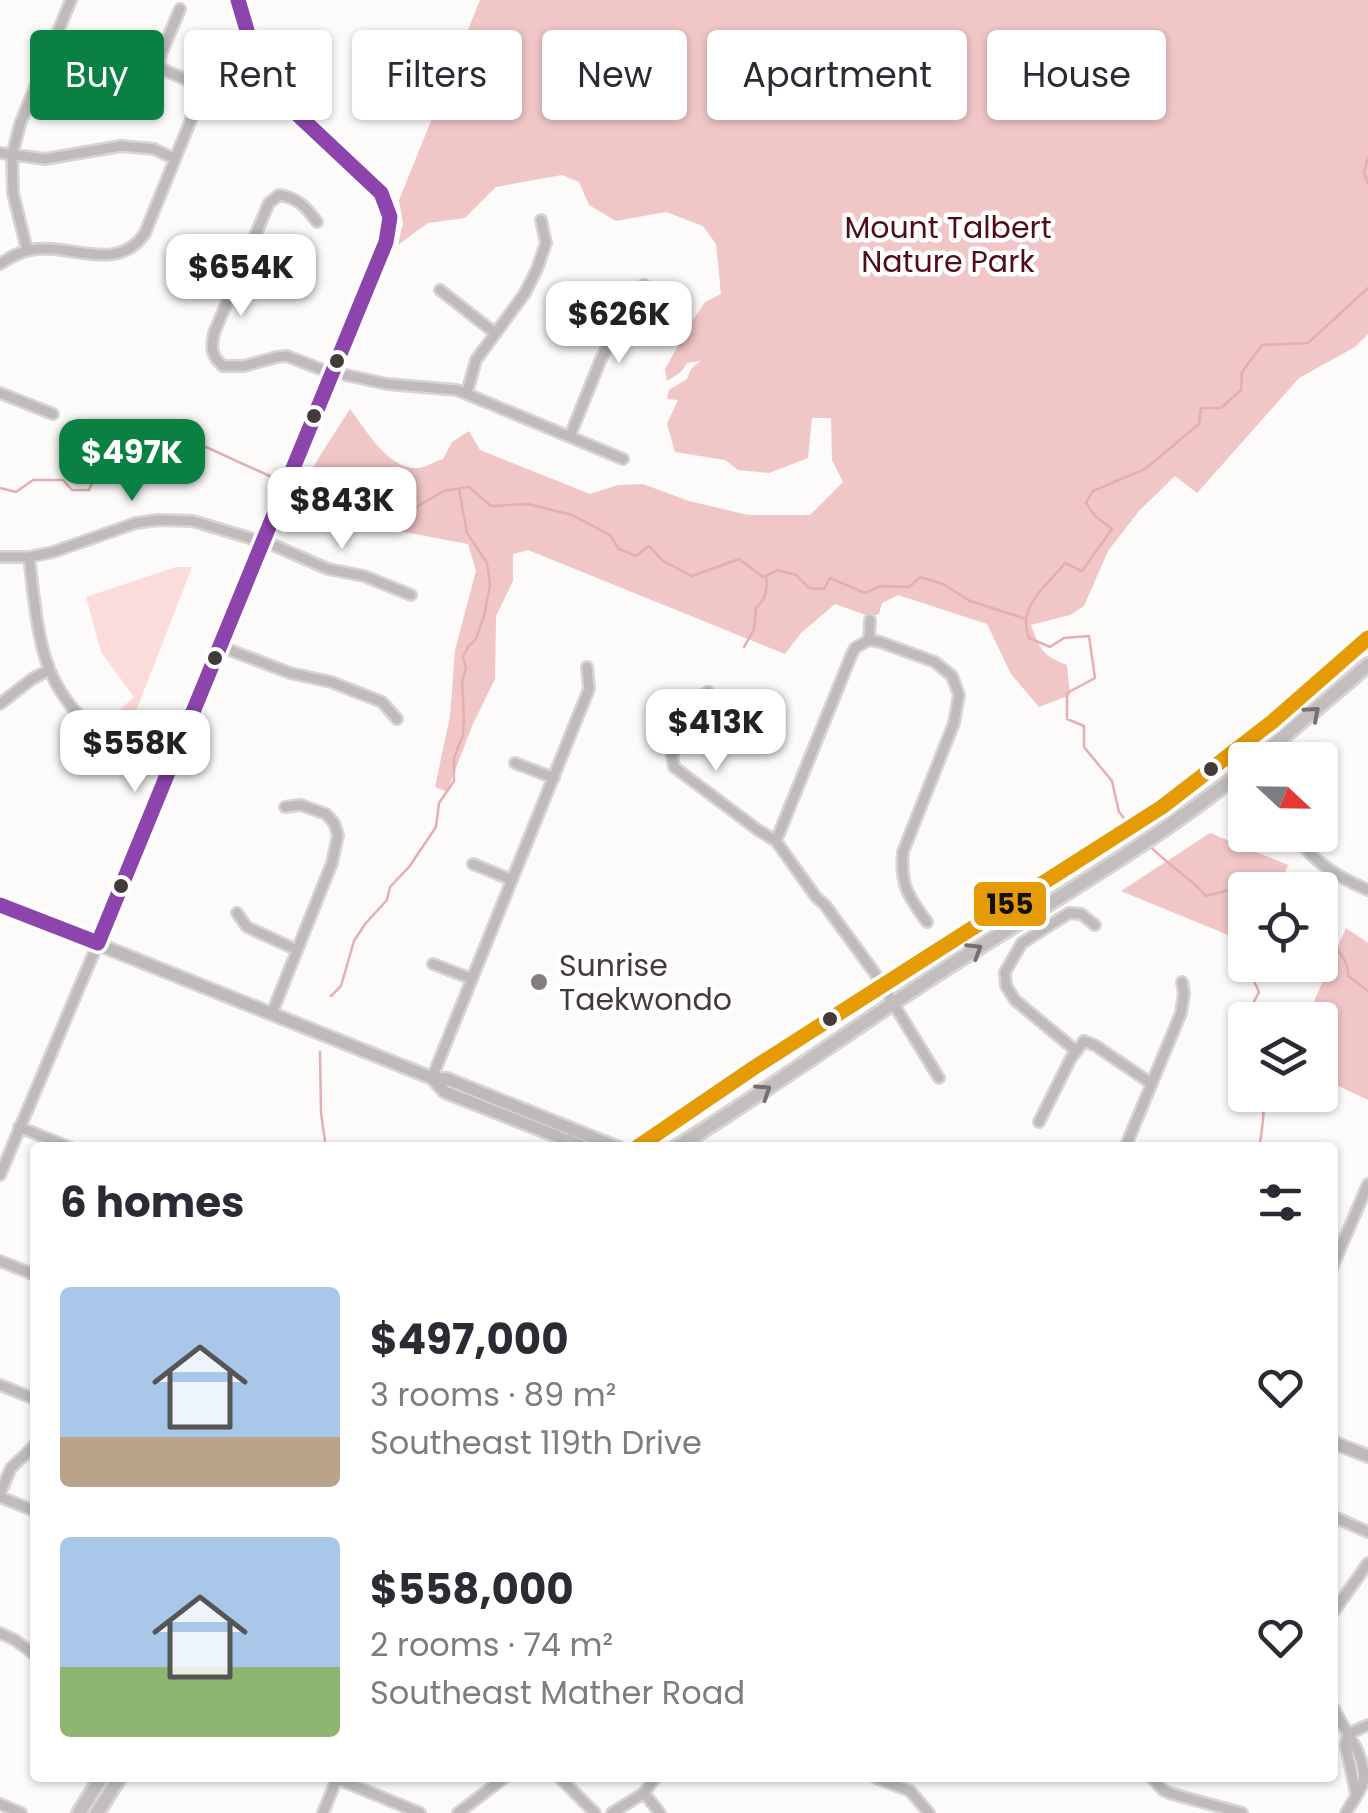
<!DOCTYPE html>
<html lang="en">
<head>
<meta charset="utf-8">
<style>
	body { margin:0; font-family:Poppins,sans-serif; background:#f2f2f3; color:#2b2b33; height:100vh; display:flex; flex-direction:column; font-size:38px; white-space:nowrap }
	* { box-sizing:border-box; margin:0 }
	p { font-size:32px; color:#7c7c81 }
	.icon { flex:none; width:55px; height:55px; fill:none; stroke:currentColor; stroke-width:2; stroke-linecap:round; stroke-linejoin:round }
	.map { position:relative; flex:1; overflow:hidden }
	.sheet { position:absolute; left:30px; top:1142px; width:1308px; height:640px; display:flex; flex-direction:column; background:#fff; border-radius:10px; box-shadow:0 2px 8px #0004 }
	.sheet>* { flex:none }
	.top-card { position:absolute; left:30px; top:30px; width:1310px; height:90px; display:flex; gap:20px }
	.needle { width:65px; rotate:112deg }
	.buttons { position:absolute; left:1228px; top:742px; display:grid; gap:20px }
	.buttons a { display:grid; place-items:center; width:110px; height:110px; border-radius:10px; background:#fff; box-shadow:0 2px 8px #0004; font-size:50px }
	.price { position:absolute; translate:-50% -85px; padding:0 22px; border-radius:20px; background:#fff; color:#222; font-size:32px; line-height:65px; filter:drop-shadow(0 2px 5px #0008) }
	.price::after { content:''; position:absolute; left:50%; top:60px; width:30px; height:22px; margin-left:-15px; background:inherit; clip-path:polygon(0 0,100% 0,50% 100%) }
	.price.active { background:#0b8043; color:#fff }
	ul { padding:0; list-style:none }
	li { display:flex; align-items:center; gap:30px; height:250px; padding:0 30px }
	li span { display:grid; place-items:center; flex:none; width:280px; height:200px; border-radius:10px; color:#555 }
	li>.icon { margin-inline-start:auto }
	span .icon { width:120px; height:120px; fill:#fffc; stroke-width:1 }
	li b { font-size:42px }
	h2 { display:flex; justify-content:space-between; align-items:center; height:120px; padding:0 30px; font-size:42px }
	.pill { padding:0 35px; border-radius:10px; background:#fff; box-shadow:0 2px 8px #0004; font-size:35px; line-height:90px }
	.pill.active { background:#0b8043; color:#fff }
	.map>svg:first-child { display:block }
</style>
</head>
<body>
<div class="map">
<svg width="1368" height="1813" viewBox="0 0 1368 1813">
	<rect width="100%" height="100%" fill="#fdfafa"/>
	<path fill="#fcdbdb" d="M176,567h16l-68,175 -21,-17 31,-28 -33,-45 -15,-55z"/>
	<path fill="#f1c6c7" d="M480,0h888v334l-13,13 -56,31 -102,115 -22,-17 -36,35 -31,40 -24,55 -14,9 -39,10c9,25 12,31 36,40l3,30 -31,12 -28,-33 -24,-50 -89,-29 -16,8 -3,11 -8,3 -36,-13 -34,29 -16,21 -257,-104 -15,4v27l-17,35 -1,63 -23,47 -25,66 -12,-5 15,-71 5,-66 21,-79 -8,-27c-59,-11 -117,-20 -169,-51l22,-39 29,-45c16,21 39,62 69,59 7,-1 17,-7 24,-9l9,-17 17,-11 11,19 110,44 28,-9 25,-1 46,17 59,14h62l33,-33 -11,-22 -1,-42h-19l-4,40 -39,15 -31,-3 -13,-10 -50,-8 -8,-28 11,-24 -11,-1 2,-9 18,-11 4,-10 9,-8 -13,2 -6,9 -14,9 -2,-12 26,-46 14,-21 16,-8 -5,-50 -13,-18 -37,-14 -50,9 -27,-16 -10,-23 -17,-7 -66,12 -31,31 -37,5 -30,22 5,-22 -4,-23z
		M1210,833l78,32 -10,25h-33v52l-124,-51z
		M1346,928l22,15v157l-48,-23v-57h-14z"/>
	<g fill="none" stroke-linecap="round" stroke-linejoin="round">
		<path stroke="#e4afb0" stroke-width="2.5" d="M1368,158l-4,14 4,12
			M0,488l16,4 17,-12h30l9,10h17l6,-14 -7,-11 8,-7 15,11 52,-20 43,-2 68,31
			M297,489l35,10 20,13 27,-6 20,11 45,-26 25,-4 22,19 37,-2 44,11 38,20 9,14 17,7 13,-10 14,15 29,15 47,-17 24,18 15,-7 18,5 13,13 15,1 6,-11 35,15 16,-7 28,1 11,-10 23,7 27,17 56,18
			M744,647l10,-18 2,-22c10,-7 12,-19 10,-32
			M1129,824l-10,-12 -7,-31 -28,-34v-21l-17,-7v-26l28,-15 -6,-42 -25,2 -14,9 -21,-9c-13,-32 19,-53 36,-75l17,8 30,-42 -17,-13 -9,-13 7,-12 52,-22 54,-45 2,-16h20l20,-18 1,-18 20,-27 46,-2 60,-55
			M1148,844c18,20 41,32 58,52l39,-10 14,4
			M1320,933c13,11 29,25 28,43l20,15
			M331,996l10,-10 13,-45 11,-17 22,-24 3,-13 19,-20 27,-40 3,-24 15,-22v-23l9,-23 1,-17 -2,-36 4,-14 -3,-11 5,-10 8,-8 8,-23 6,-31 -3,-22 -20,-30 -8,-44
			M1245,1030v-11l14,-27 -10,-22 2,-5
			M320,1052l1,61 5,35
			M1259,1148c3,-18 6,-35 4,-53"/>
		<defs>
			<path id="minor" d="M0,153l45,6 76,-13 33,3 21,10
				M317,222c-10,-14 -20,-25 -38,-27l-10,8 -55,130c-3,15 -3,23 9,33h21l33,-9 10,-1 36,14 64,14 70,6 166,69
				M27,250l-14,-57 -1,-37 8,-32 51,-124
				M0,264c9,-6 19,-12 30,-14 40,-8 87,25 115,-17l56,-138v-9l-37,-16 -5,-6 2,-10 19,-45
				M440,290l55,43
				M467,392l9,-32 49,-67 12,-24 9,-26 -5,-23
				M0,393l53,21
				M570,436l31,-77 13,-26 30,-48
				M0,557h29l24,-5 83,-29 22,-3 35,1 80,24 55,24 36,7 47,19
				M29,557c4,30 6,63 14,93 16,62 67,100 124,122
				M869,640l11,2 55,20 17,14 7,19 -5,28 -51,129c-3,33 5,44 24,70
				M869,640l1,-20
				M219,646l71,27 41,9 51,20 15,17
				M708,692l-13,9 -23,55 2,11 84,63 18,11 40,56 9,8 49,67 65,106
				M0,704l32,-25 17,-9
				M515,763l39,15
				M1294,835c20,27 43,42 74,55
				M776,841l75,-185 4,-8 14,-8
				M473,864l39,16
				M237,913l10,14 50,23
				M433,964l39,15
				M272,1013l60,-150 6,-28 -4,-12 -8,-9 -25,-9 -16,2
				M1075,1050l-60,-50 -9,-14 -1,-14 17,-29 47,-30 12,1 14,11
				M432,1078l157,-389 -2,-22
				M1039,1122l32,-64 13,-17 12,5 56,38
				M19,1127l52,21
				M1125,1148l56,-135 3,-20 -2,-11
				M0,1175l98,-232
				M0,1261l35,14
				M1332,1268l36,-84
				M0,1385l35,14
				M0,1493l11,-25 24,-23
				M0,1497l35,14
				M1332,1516l36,16
				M1332,1614l36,-51
				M0,1633l15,7 20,15
				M1332,1706c11,22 36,51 31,77 -4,10 -12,21 -17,30
				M1348,1734l-2,12 10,48
				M1348,1734l20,-9
				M335,1778l85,35
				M560,1778l35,35
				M876,1778l34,13 19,22
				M1152,1778l11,12 6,3 73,20
				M644,1793l16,20
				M0,1804l21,9
				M323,1813l14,-35
				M458,1813l46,-35
				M612,1813l32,-20 11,-15"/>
			<path id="tertiary" d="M98,943l288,-701c6,-18 5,-33 -5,-49 -14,-16 -31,-29 -47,-43 -52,-48 -80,-79 -96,-150"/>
			<path id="secondary" d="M0,905l432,173 15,1 172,69
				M432,1078l13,14 142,56
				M1332,1442l36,14"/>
			<path id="primary" d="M1256,760l112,-95
				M569,1140l4,8
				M635,1148l120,-81 407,-260 110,-85 96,-84
				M675,1148c91,-56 177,-119 267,-177 101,-65 209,-126 303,-202
				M79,1813l22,-35
				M97,1813l22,-35"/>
		</defs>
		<use href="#minor" stroke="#d7d4d4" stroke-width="14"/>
		<use href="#tertiary" stroke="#d7d4d4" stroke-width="15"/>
		<use href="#secondary" stroke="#d7d4d4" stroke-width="16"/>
		<use href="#primary" stroke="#d7d4d4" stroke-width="18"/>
		<use href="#minor" stroke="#bfbbbb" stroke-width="9"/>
		<use href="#tertiary" stroke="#bfbbbb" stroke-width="10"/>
		<use href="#secondary" stroke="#bebaba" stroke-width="11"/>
		<use href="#primary" stroke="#c2bebe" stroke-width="12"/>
		<defs>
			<path id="bus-1" d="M0,905l98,38
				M98,943l288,-701 4,-25 -9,-24 -82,-77 -27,-32 -20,-37 -14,-47"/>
			<path id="bus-2" d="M636,1148l119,-81 407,-260 110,-85 96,-84"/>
		</defs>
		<use href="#bus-1" stroke="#fff" stroke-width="22"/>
		<use href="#bus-2" stroke="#fff" stroke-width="22"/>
		<use href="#bus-1" stroke="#8e44ad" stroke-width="15"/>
		<use href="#bus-2" stroke="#e59b06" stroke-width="15"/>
	</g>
	<defs><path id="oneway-chevron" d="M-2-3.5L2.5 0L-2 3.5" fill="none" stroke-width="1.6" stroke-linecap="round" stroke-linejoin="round" transform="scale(2.5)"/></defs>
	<g stroke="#766f6f">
		<use href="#oneway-chevron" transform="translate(1313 713) rotate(-41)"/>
		<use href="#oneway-chevron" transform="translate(975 950) rotate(-32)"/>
		<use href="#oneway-chevron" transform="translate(764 1091) rotate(-33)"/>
	</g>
	<g fill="#443a3a" stroke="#fff" stroke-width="4">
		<circle cx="337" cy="361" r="9"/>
		<circle cx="314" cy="416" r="9"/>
		<circle cx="215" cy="658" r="9"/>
		<circle cx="1211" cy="769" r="9"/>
		<circle cx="121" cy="886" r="9"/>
		<circle cx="830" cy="1019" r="9"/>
	</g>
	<circle fill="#857d7d" stroke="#fff" stroke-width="4" cx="539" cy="982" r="10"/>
	<g text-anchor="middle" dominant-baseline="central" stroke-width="9" stroke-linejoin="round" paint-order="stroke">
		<g font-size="30" fill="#500d17" stroke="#fff">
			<text x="948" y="227">Mount Talbert<tspan x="948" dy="34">Nature Park</tspan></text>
		</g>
		<g font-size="30" fill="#443a3a" stroke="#fff" text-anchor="start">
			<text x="559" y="965">Sunrise<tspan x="559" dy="34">Taekwondo</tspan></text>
		</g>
	</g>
	<rect stroke="#fff" stroke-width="4" x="972" y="880" width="76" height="48" rx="10" fill="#e59b06"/>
	<g font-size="28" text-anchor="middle" font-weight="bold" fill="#111">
		<text x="1010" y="914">155</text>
	</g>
</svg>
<div class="buttons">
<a><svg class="needle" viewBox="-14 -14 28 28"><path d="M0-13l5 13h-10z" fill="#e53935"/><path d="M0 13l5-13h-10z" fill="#7c7c81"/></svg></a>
<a><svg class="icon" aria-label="locate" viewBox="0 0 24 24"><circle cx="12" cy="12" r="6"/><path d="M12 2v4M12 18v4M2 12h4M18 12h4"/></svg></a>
<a><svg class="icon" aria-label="layers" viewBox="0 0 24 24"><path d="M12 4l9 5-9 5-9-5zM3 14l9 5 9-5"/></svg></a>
</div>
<b class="price" style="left:241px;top:319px">$654K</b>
<b class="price" style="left:619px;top:366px">$626K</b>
<b class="price active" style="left:132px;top:504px">$497K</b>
<b class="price" style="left:342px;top:552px">$843K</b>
<b class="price" style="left:716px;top:774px">$413K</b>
<b class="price" style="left:135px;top:795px">$558K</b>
<div class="top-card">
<a class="pill active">Buy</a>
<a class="pill">Rent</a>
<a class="pill">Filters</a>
<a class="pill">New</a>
<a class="pill">Apartment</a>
<a class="pill">House</a>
</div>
<section class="sheet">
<h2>6 homes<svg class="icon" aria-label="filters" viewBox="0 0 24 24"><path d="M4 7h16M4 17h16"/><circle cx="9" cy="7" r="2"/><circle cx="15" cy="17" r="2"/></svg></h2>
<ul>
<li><span style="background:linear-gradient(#a9c7e8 75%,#b9a48a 0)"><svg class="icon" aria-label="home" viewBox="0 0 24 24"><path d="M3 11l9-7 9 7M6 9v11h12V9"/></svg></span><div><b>$497,000</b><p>3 rooms · 89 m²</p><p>Southeast 119th Drive</p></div><svg class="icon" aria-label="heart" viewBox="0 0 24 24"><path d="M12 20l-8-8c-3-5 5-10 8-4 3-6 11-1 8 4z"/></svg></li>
<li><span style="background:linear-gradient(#a9c7e8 65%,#8fb573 0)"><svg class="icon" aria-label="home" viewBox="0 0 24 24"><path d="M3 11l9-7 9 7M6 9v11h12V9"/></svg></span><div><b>$558,000</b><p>2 rooms · 74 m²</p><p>Southeast Mather Road</p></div><svg class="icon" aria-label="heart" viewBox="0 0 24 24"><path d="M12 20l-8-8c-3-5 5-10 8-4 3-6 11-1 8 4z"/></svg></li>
</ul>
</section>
</div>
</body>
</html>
